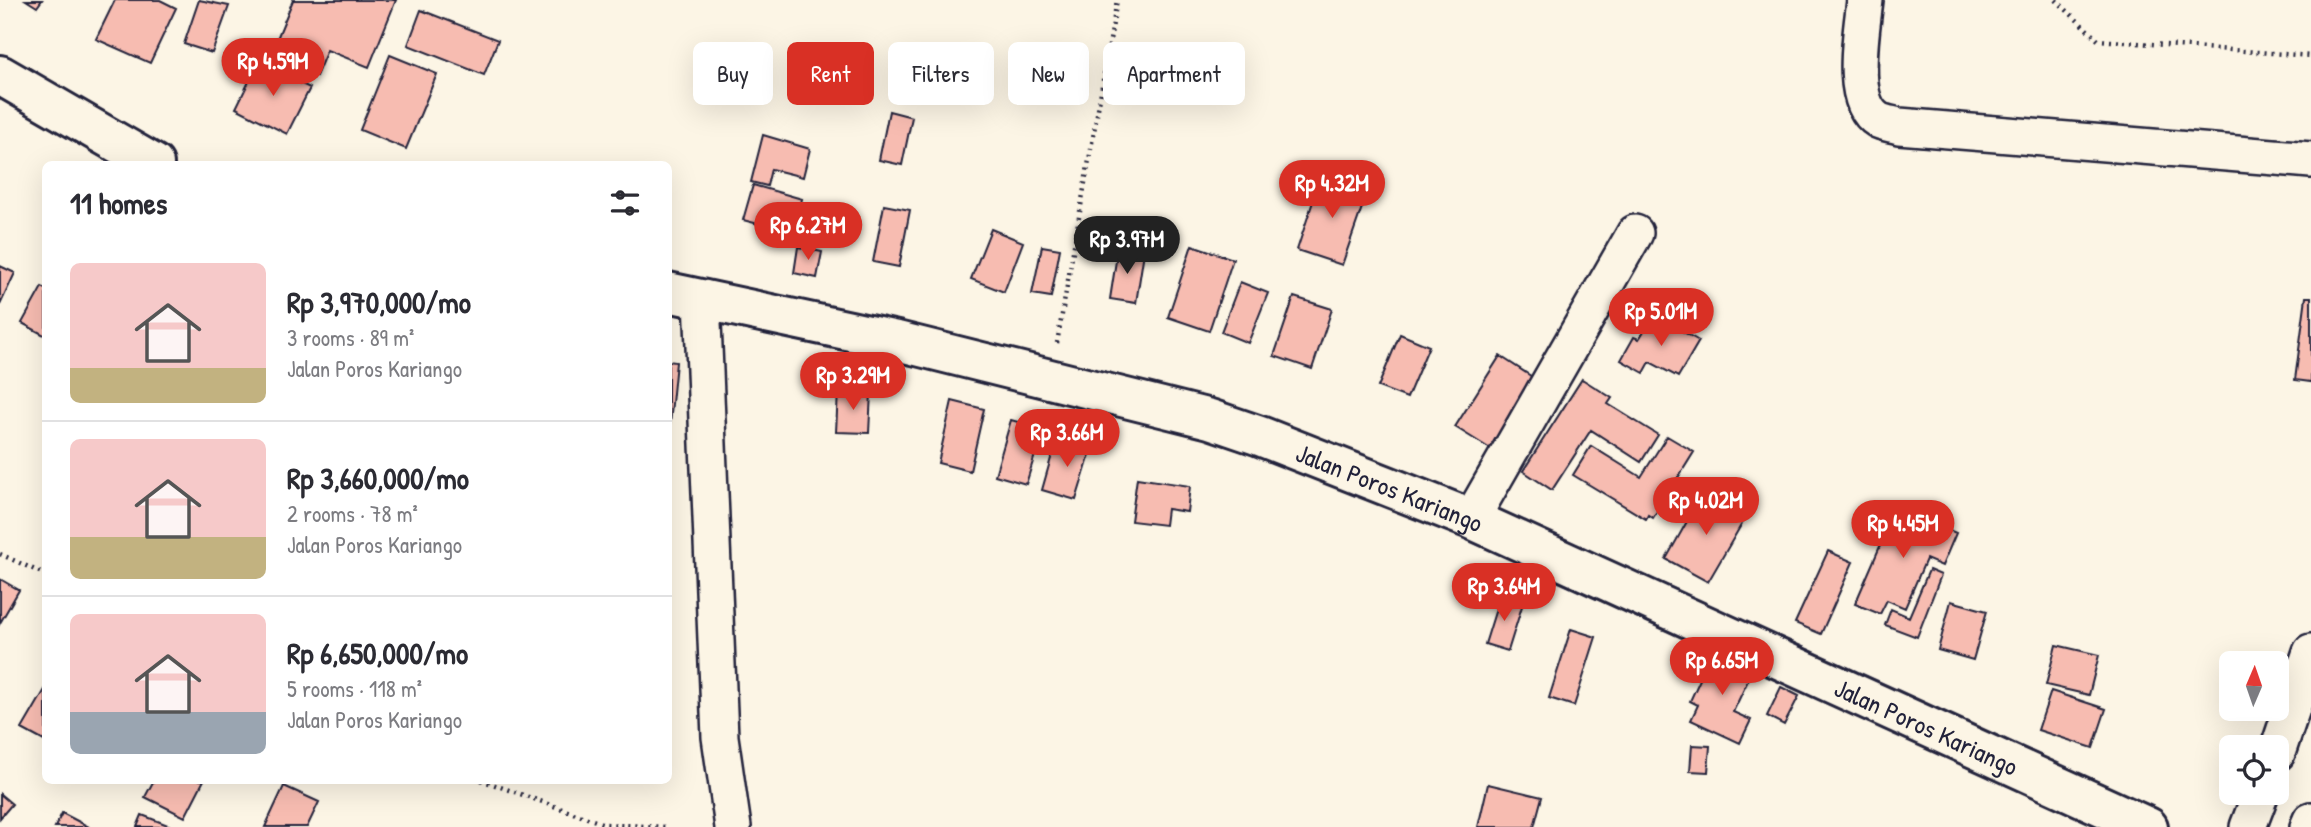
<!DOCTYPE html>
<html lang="en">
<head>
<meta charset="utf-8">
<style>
	body { margin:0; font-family:"Patrick Hand",sans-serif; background:#f2f2f3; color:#2b2b33; height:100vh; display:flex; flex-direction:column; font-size:26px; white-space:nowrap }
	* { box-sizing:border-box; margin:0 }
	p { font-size:23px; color:#7c7c81 }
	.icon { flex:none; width:38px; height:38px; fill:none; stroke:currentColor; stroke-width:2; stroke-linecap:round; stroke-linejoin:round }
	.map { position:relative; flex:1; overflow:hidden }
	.sheet { position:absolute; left:42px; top:161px; width:630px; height:623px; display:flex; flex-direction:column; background:#fff; border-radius:10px; box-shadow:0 7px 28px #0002 }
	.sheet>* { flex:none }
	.top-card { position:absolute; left:693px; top:42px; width:665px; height:63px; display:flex; gap:14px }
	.needle { width:46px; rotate:2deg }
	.tools { position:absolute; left:2219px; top:651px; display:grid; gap:14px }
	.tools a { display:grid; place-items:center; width:70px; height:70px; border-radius:10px; background:#fff; box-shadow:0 7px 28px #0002; font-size:35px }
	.price { position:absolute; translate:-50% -60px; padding:0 16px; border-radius:24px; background:#d93025; color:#fff; font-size:23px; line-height:46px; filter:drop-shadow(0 2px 4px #0008) }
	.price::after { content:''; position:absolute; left:50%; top:42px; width:21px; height:16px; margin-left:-10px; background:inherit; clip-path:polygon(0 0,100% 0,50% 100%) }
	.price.selected { background:#222; color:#fff }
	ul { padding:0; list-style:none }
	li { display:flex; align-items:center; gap:21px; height:175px; padding:0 28px }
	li+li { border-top:2px solid #e1e1e2 }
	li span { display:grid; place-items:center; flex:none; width:196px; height:140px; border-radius:10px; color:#555 }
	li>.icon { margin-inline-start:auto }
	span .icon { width:84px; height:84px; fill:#fffc; stroke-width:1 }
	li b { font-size:30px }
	h2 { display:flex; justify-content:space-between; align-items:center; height:84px; padding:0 28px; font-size:30px }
	.pill { padding:0 24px; border-radius:10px; background:#fff; box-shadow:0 7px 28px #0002; font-size:24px; line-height:63px }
	.pill.selected { background:#d93025; color:#fff }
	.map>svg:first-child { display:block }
</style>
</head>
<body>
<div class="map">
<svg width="2311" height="827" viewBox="0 0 2311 827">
	<rect width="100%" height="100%" fill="#fcf5e5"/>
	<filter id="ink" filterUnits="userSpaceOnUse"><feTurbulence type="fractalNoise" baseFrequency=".0143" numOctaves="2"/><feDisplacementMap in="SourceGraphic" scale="14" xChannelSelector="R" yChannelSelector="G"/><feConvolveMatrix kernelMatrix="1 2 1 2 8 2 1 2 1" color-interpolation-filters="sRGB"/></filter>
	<g filter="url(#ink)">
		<path fill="#f7bcb1" stroke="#22223b" stroke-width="2" d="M26,0h16l-5,7z
			M115,0h45l16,8 -26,55 -54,-24z
			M199,0l30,6 -17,47 -28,-9z
			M293,0h103l-27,67 -42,-17 -11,26 -47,-18z
			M421,10l77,30 -14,35 -76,-30z
			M390,55l47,19 -31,75 -46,-19z
			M258,63l52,25 -23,46 -51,-26z
			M889,111l23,6 -10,48 -23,-5z
			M763,135l47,14 -7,28 -32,-8 -4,17 -16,-4z
			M1322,174l46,16 -26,75 -45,-15z
			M753,185l49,14 -9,34 -50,-13z
			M884,205l26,5 -11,57 -26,-5z
			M991,229l32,13 -19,50 -33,-13z
			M1192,245l41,14 -24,72 -41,-14z
			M1042,246l18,3 -9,48 -19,-3z
			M798,247l24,5 -5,26 -23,-5z
			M1118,248l26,4 -8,51 -26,-4z
			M0,266l15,7 -15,32z
			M1240,282l28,11 -20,50 -27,-11z
			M42,287l4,2v47l-24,-13z
			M1294,297l38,12 -20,60 -38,-13z
			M2306,297h5v85l-16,-2z
			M1654,315l45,26 -21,36 -28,-15 -6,11 -23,-13 13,-23 5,2z
			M1400,334l29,12 -22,52 -29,-11z
			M1500,356l37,24 -45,70 -37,-23z
			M668,361l8,1 -8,83z
			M1582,379l30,19 -4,6 50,31 -17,27 -50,-32 -39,60 -29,-19z
			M838,391l33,1 -2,41 -33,-1z
			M952,401l32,8 -14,62 -32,-8z
			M1011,420l32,9 -17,55 -31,-9z
			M1667,436l27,16 -41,66 -5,-3 -2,4 -73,-44 18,-29 50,31z
			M1057,437l35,11 -16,52 -34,-10z
			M1137,478l53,8 -3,26 -20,-3 -2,16 -34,-4z
			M1704,491l43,24 -39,67 -42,-23z
			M1897,507l59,26 -14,33 -16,-7 -21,49 -18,-8 -7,14 -25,-10z
			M1828,551l25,11 -32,72 -26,-11z
			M1929,570l12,5 -24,62 -32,-12 6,-16 18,8z
			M0,579l19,11 -19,33z
			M1500,596l23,7 -15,48 -23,-7z
			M1951,601l36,10 -14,49 -35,-10z
			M1571,629l25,8 -22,69 -25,-8z
			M2056,645l43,10 -10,40 -43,-10z
			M1713,651l40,19 -20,42 18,8 -11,23 -49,-23 7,-15 -8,-4z
			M1781,687l18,9 -15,29 -17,-9z
			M46,688v54l-24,-13z
			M2051,691l55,18 -13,39 -55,-18z
			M1692,745l18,1 -2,26 -18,-1z
			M154,780h50l-19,37 -40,-20z
			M1488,784l54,13 -8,30h-56z
			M284,786l35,16 -12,25h-42z
			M0,794l12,10 -12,14z
			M62,813l27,14h-34z
			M142,815l31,12h-36z"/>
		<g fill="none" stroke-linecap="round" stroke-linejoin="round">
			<defs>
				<path id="minor" d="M1865,0c-3,29 -17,102 13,120 5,3 14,4 21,6l412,34
					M702,298l18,439 13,90
					M1471,519l164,-286
					M2277,753l34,-101
					M2248,827l13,-34
					M2308,827l3,-7"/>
				<g id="secondary">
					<path d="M0,75l154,89"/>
					<path id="s1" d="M668,292l229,49 313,78 50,17 211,83 677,308"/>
				</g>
			</defs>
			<use href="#minor" stroke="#22223b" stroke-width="40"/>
			<use href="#secondary" stroke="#22223b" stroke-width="44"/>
			<path stroke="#22223b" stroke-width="4.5" stroke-dasharray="2 5" stroke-linecap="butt" d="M2056,0l42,40 213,16
				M1057,343l60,-343
				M0,554l46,21
				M481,780l123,44 62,3"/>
			<use href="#minor" stroke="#fcf5e5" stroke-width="35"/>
			<use href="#secondary" stroke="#fcf5e5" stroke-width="38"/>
		</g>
	</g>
	<g text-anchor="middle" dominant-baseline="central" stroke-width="6" stroke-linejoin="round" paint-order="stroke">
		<g font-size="26" fill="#22223b" stroke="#fcf5e5">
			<text stroke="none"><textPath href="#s1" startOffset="749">Jalan Poros Kariango</textPath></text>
			<text stroke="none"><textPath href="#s1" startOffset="1337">Jalan Poros Kariango</textPath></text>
		</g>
	</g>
</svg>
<div class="tools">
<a><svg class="needle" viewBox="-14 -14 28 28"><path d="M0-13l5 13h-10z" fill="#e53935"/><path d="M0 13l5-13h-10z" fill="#7c7c81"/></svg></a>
<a><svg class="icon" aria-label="locate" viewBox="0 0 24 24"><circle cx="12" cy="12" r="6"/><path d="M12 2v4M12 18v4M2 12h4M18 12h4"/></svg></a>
</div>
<b class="price" style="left:273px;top:98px">Rp 4.59M</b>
<b class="price" style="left:1332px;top:220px">Rp 4.32M</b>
<b class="price" style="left:808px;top:262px">Rp 6.27M</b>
<b class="price selected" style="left:1127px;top:276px">Rp 3.97M</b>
<b class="price" style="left:1661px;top:348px">Rp 5.01M</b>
<b class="price" style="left:853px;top:412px">Rp 3.29M</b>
<b class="price" style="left:1067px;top:469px">Rp 3.66M</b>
<b class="price" style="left:1706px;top:537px">Rp 4.02M</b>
<b class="price" style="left:1903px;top:560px">Rp 4.45M</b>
<b class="price" style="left:1504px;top:623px">Rp 3.64M</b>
<b class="price" style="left:1722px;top:697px">Rp 6.65M</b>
<div class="top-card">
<a class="pill">Buy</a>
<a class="pill selected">Rent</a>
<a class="pill">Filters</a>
<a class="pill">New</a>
<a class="pill">Apartment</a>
</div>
<section class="sheet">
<h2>11 homes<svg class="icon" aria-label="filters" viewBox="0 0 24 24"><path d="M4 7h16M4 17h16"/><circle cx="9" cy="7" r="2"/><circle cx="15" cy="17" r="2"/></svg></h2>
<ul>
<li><span style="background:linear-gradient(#f6c9c9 75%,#c2b280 0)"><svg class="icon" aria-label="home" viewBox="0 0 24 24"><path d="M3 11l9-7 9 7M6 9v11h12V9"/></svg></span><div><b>Rp 3,970,000/mo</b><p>3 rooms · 89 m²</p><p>Jalan Poros Kariango</p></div></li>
<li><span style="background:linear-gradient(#f6c9c9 70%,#c2b280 0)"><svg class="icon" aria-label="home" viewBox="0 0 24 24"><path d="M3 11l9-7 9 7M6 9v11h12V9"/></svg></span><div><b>Rp 3,660,000/mo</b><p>2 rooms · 78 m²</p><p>Jalan Poros Kariango</p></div></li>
<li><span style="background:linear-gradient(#f6c9c9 70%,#9aa5b1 0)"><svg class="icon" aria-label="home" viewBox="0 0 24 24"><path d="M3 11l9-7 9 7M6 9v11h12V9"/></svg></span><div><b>Rp 6,650,000/mo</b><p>5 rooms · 118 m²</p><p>Jalan Poros Kariango</p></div></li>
</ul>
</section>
</div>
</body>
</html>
